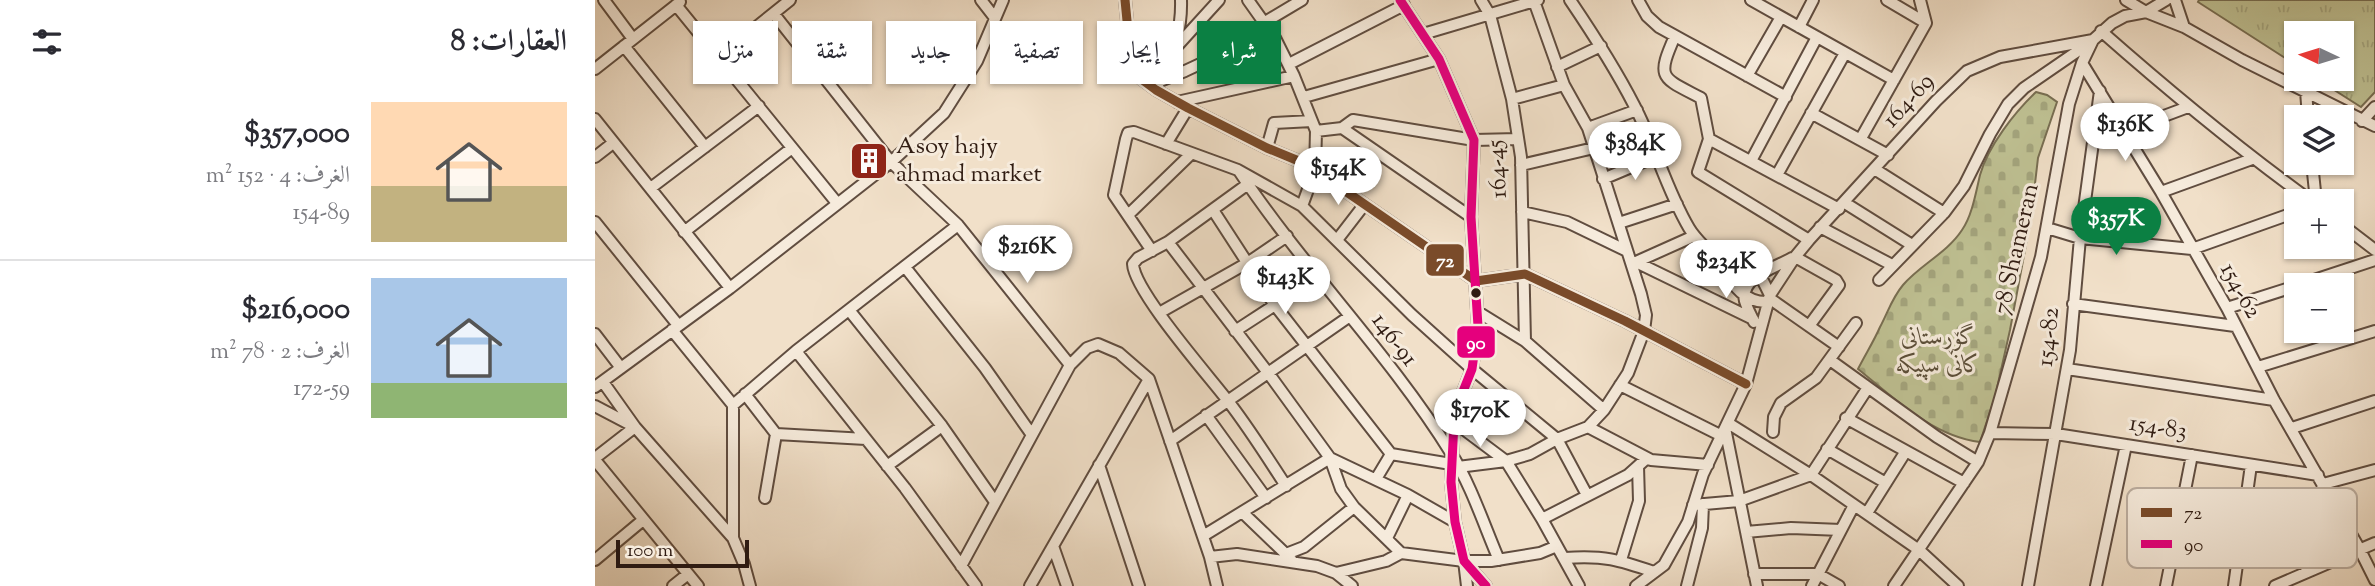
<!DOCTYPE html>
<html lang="ar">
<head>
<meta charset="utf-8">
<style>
	body { margin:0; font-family:"Sorts Mill Goudy",Amiri,serif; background:#f7f7f7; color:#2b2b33; direction:rtl; height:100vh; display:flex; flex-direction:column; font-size:26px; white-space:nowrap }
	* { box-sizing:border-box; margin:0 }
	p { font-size:23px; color:#7c7c81 }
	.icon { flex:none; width:38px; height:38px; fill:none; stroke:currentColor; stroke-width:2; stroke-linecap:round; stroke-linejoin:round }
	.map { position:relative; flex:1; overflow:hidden; direction:ltr }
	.side { display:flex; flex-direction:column; background:#fff; width:595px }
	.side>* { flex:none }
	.guide { position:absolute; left:21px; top:21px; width:665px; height:63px; direction:rtl; display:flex; gap:14px }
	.needle { width:46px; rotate:274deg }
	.fabs { position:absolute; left:1689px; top:21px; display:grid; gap:14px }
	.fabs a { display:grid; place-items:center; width:70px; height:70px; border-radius:0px; background:#fff; box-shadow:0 2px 5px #0004; font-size:35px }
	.scale { position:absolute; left:21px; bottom:18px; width:133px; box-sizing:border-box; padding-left:7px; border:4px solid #301c12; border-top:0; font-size:19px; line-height:24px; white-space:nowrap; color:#301c12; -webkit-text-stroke:5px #f6ebdc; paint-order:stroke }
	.price { position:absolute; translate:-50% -60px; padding:0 16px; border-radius:24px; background:#fff; color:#222; font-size:23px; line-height:46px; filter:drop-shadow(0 2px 4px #0008) }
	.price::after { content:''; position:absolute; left:50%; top:42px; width:21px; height:16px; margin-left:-10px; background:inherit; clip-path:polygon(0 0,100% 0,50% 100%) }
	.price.on { background:#0b8043; color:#fff }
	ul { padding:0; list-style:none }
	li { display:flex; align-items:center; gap:21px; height:175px; padding:0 28px }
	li+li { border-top:2px solid #e1e1e2 }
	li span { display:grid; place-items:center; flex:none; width:196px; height:140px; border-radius:0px; color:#555 }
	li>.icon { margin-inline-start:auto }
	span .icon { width:84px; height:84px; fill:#fffc; stroke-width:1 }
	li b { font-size:30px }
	h2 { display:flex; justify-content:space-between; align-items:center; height:84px; padding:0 28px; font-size:30px }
	.tag { padding:0 24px; border-radius:0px; background:#fff; box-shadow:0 2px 5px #0004; font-size:24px; line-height:63px }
	.tag.on { background:#0b8043; color:#fff }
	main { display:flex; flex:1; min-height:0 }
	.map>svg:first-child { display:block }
</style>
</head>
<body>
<main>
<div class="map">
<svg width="1780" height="586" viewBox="0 0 1780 586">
	<defs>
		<pattern id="grass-tufts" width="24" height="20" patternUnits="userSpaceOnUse" patternTransform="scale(1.75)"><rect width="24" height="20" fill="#bfc193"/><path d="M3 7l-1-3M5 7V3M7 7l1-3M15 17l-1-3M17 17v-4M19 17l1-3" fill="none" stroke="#a4a57e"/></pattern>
		<pattern id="cemetery-stones" width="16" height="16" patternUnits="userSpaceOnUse" patternTransform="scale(1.75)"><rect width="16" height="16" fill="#bfc193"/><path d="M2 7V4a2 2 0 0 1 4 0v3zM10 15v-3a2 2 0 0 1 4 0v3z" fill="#a4a57e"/></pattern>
	</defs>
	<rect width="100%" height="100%" fill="#f1e0c9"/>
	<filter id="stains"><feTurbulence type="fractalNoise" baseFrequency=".00286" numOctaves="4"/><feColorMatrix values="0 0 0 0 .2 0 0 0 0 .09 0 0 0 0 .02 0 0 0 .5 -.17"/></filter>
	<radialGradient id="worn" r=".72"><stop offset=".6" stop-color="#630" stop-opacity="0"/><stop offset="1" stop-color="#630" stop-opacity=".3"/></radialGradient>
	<path fill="url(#grass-tufts)" stroke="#786e52" stroke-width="2" d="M1604,0h176v92l-14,15 -44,-28h24v-46h-45v32l-98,-63z"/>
	<path fill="url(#cemetery-stones)" stroke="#786e52" stroke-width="2" d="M1441,92l11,3 10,7 -19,56 -7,60 -21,112 -15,67 -15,45c-48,-6 -86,-44 -122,-73 7,-14 16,-28 22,-42 8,-15 12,-29 23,-42 17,-20 44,-32 59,-55 10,-14 14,-38 18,-55 8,-29 35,-63 56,-83z"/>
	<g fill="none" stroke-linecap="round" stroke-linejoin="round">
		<defs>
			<path id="minor" d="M9,0l29,39
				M386,0l14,18
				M530,0l7,72 24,18 32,18 79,40 39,16 170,117 49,-7 100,47 121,63
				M653,0l27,38 19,38 22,55 -1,39 -13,36
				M805,0l39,59 35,81 -3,77 7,109 -6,43 -12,30 -6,23 -3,60 4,40 9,39 22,25
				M886,0l9,15 22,84 9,58 4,184
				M975,0c23,34 45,68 64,105 21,40 32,84 55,123 7,12 19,21 28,33 13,18 24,42 50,41
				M1043,0l9,16 12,11 127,70
				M1156,0l143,80
				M1292,0l39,23
				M1531,0l20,12 38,15 58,33 133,66
				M1580,0l9,27
				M81,5l161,198
				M179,14l117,148 67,63 112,140
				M670,22l37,-22
				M1204,27l14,-27
				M1506,31c68,60 137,117 210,170
				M828,34l115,-34
				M1080,36c-19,43 -14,41 26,62l8,41 -11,33 111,68
				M583,45l41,-45
				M29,46l81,101
				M124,57l71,-57
				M1487,63l79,129 66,116 47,92 85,148 16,32
				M694,64l115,-59
				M962,67l44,-21
				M0,69l85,-67
				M1152,76l34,-59
				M565,81l25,-10 86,-40
				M563,85c14,-32 24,-50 23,-85
				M1711,91l2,26
				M709,97l135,-38
				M917,99l52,-14
				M582,102l117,-26
				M1216,113l77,42
				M0,119l135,169
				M1767,121l13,-14
				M747,128l11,-8 121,20 44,-1
				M993,128l49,-18
				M721,131l26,-3 129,89
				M1529,131l64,-24
				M1114,139l130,70
				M1265,140l66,-117 -6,-23
				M571,144l22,-36
				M672,148l7,-25 38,-2
				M0,157l18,-14
				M1156,161l66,-124
				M1717,163l4,38
				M926,165l73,-17
				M1281,170l68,43
				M644,171c65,98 150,182 212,282 20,32 33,72 48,107
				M1182,175l68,-122
				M1008,179l52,-22
				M653,184l-80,58 -30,16 -5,6c1,27 75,111 95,137 21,27 39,56 58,85
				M57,187l107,-81
				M1566,192l91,-33
				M1250,203l67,42
				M618,210l61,94 117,150 60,10
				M927,212l45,10 60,29
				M533,215l63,-61
				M0,222l83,103
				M1024,223l58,-19
				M1746,224l34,26
				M1225,227l72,38
				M1452,228l33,10 112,11 104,-37
				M89,232l108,-84
				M742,240l27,-35
				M573,242l101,132 61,84 11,31 13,18 47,46
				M557,251l-38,-56 12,-56 2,-6 6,-1 104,38 64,36 110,109 60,54 85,70 30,56
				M1118,253l47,22 10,20
				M1200,257l41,23 3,5 -30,41
				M1041,262l58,-26
				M1043,263l115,56
				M310,267l80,101 47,67
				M1284,280l65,-67 20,-27 26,-52 18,-30 16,-16 64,-44
				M1704,285l76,-25
				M1174,298l70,49
				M1478,304l162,22
				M1632,308l69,-22
				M254,310l93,116 53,76
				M883,312l47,29 79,69
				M564,313l90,-51 38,-26
				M1159,322c-3,-7 -7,-14 -9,-21 -6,-24 32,-34 47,-43
				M77,330l61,75v133
				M640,331l83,-54
				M0,334l26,34
				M201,351l109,137 71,98
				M1235,360l107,77 41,25
				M1663,367l117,-36
				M1472,369l207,31
				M1025,385l102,51
				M0,387l135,-99 161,-126 53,-49 33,-52 26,-61
				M150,394l31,40 -11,64
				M138,405l63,-54 162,-126
				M0,406l40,21 98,111 11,26 6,22
				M611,415l60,83
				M1251,418l118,65
				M859,422l52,39 36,58 37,67
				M1133,423l83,52 108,75 39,36
				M993,427l63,33 57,5
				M1130,428l32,158
				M1697,428l83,-27
				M1178,432l1,-15 7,-14 35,-25 40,-55
				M1395,433l66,1 262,41
				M181,434l90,5
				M575,441l180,-125
				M1232,449l59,34
				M0,458l40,-31 -32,-45
				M735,458l78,37 47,27
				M0,460l103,126
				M504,465l40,121
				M292,466l55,-40
				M863,467l48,-6 24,-7 27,-15 31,-12 16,-17 24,-37 16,-42 2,-16 -5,-21 -53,-166 -24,-43 -30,-84
				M781,479l15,-25
				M1728,484l52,-14
				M1098,505l46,-4 72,-26 56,-86
				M647,512l49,47
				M1272,513l39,-62
				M947,519l86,-44 19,-17
				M1151,532l45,-4 50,2
				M608,536l127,-78
				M792,538l21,-43
				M458,546l14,40
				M691,554l18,-7 50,-40
				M615,557l27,-3 80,12 19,7 16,13
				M970,558c39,-3 54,2 89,14
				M0,560l48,-40
				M1026,560l18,-59 -1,-35
				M869,561l3,25
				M366,566l109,-201 17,-17 11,-4 21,9 30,26 61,178 7,29
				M1711,572l17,-88
				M741,573l50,-12 15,-8 63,8h27l49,-8 17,-7
				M1159,574h64l21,12
				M78,586l15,-12
				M435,586l119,-207
				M1041,586l28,-21 24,-43 15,-48 43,-90 24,-89 25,-38 14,-17 127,-139 31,-30 33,-14 93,-17
				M1092,586l15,-58 1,-24
				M1217,586l42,-81
				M1299,586l84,-124 12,-29 51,-176 28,-153 13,-41 11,-23 19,-17 13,-7 21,-4 20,-12
				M1433,586l42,-236 10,-112 20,-147
				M1501,586l30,-141
				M1571,586l26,-131
				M1639,586l17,-121
				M1680,586l100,-43"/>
		</defs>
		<use href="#minor" stroke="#604d40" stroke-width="14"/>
		<use href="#minor" stroke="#f6ebdc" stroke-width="10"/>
		<defs>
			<path id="bus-1" d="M530,0l7,72 24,18 32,18 79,40 39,16 170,117 49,-7 100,47 121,63"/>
			<path id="bus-2" d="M805,0l39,59 35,81 -3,77 7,109 -6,43 -12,30 -6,23 -3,60 4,40 9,39 22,25"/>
		</defs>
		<use href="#bus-1" stroke="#f6ebdc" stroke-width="14"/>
		<use href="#bus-2" stroke="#f6ebdc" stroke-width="14"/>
		<use href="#bus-1" stroke="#7a4b2a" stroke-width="9"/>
		<use href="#bus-2" stroke="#e5007d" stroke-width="9"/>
	</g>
	<defs>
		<symbol id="building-square" viewBox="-11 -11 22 22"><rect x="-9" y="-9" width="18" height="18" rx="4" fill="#8f2418" stroke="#f6ebdc"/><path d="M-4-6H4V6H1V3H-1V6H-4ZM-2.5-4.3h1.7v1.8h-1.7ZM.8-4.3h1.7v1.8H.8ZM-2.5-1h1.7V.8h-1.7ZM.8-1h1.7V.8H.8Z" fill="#fff"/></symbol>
	</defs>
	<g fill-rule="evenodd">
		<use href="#building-square" x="252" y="139" width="44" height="44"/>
	</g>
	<circle fill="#301c12" stroke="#f6ebdc" stroke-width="2.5" cx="881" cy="293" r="6"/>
	<g text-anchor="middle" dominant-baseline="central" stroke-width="6" stroke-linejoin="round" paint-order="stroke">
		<g font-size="24" fill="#301c12" stroke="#f6ebdc">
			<text transform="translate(1314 101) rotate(-48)">164-69</text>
			<text transform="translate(903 169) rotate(-94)">164-45</text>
			<text transform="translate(1422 249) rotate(-77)">78 Shameran</text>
			<text transform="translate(1645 291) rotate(61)">154-62</text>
			<text transform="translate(1454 337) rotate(-84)">154-82</text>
			<text transform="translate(799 340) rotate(53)">146-91</text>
			<text transform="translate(1563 428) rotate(9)">154-83</text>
		</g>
		<g font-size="24" fill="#301c12" stroke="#f6ebdc" text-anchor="start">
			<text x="301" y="147">Asoy hajy<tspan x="301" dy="28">ahmad market</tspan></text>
		</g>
		<g font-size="24" font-style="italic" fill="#5b4e39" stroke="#f6ebdc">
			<text x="1344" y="338">گۆڕستانی<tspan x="1344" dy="28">کانی سپیکە</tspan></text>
		</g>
	</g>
	<rect x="1532" y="488" width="230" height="80" rx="10" fill="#f6ebdc" stroke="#bbad9f" stroke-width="2"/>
	<rect x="1546" y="508" width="31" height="9" fill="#7a4b2a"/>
	<rect x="1546" y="540" width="31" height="8" fill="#e5007d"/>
	<g font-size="19" fill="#301c12">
		<text x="1589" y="519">72</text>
		<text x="1589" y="551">90</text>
	</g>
	<g stroke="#f6ebdc" stroke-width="2.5">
		<rect x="830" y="243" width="40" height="34" rx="7" fill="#7a4b2a"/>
		<rect x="861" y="325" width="40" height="34" rx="7" fill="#e5007d"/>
	</g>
	<g font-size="19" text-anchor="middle" font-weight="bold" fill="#fff">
		<text x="850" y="267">72</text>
		<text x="881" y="349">90</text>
	</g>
	<rect width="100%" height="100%" filter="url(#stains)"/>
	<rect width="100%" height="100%" fill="url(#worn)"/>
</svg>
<div class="fabs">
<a><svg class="needle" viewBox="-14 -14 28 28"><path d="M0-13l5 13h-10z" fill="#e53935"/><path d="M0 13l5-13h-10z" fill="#7c7c81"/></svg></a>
<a><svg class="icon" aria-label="layers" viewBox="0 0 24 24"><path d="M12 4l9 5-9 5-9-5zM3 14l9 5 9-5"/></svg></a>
<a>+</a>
<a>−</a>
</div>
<div class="scale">100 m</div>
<b class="price" style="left:1530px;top:163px">$136K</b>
<b class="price" style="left:1040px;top:182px">$384K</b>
<b class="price" style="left:743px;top:207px">$154K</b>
<b class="price on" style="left:1521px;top:257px">$357K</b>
<b class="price" style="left:432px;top:285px">$216K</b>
<b class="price" style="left:1131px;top:300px">$234K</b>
<b class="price" style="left:690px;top:316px">$143K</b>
<b class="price" style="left:885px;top:449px">$170K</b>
<div class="guide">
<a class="tag on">شراء</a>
<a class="tag">إيجار</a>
<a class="tag">تصفية</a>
<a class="tag">جديد</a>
<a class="tag">شقة</a>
<a class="tag">منزل</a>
</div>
</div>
<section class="side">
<h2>العقارات: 8<svg class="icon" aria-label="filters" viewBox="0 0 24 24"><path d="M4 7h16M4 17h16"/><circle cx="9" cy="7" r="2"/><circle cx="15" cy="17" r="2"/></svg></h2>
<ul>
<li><span style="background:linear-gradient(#ffd9b3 60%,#c2b280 0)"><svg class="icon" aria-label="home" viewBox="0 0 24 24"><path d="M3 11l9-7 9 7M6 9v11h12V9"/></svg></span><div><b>$357,000</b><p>الغرف: 4 · 152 m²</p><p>154-89</p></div></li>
<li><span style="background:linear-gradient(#a9c7e8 75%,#8fb573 0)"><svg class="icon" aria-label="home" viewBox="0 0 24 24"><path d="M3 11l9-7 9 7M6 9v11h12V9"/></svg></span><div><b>$216,000</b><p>الغرف: 2 · 78 m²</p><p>172-59</p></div></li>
</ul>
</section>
</main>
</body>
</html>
